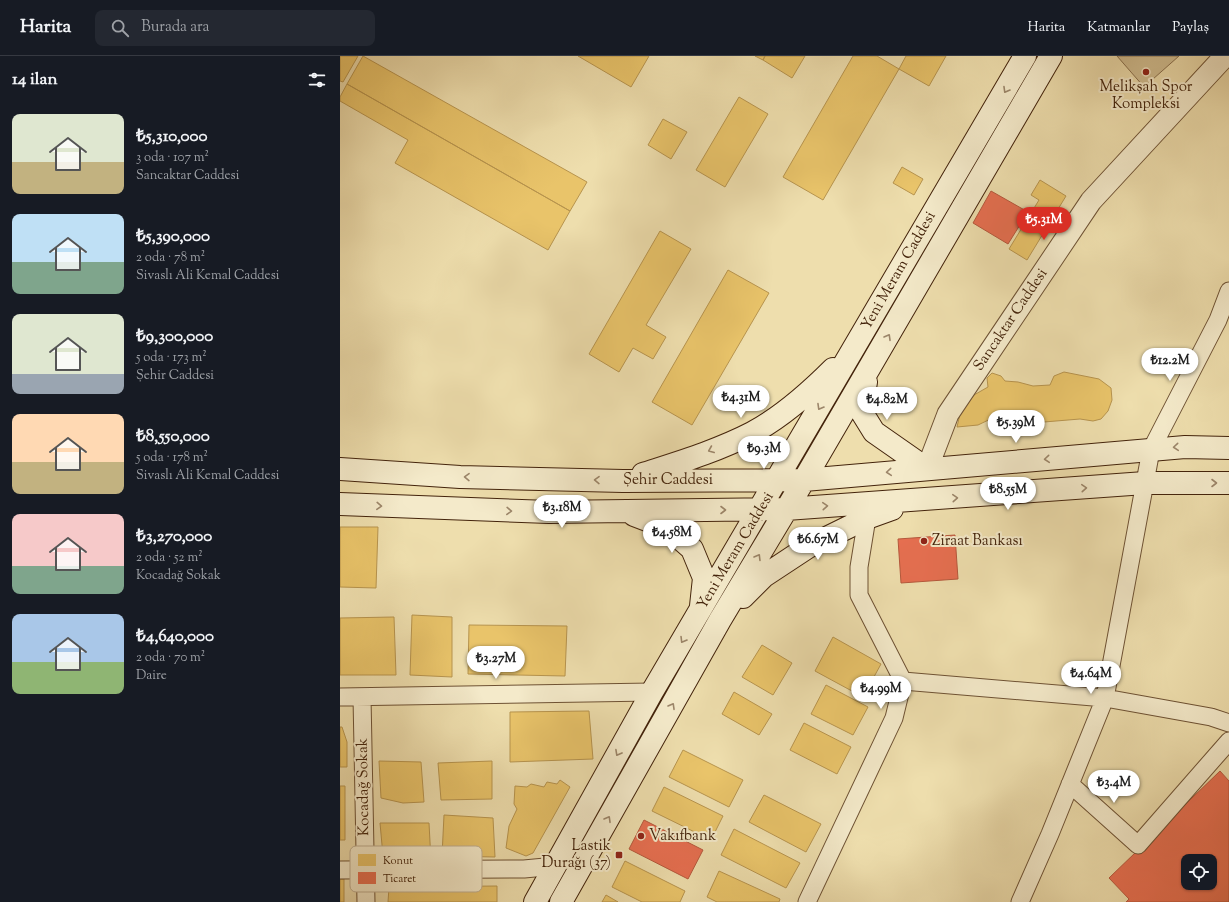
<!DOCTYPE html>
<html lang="tr">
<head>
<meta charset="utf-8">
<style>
	body { margin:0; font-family:"Sorts Mill Goudy",serif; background:#242831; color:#f1f3f6; height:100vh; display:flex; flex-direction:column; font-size:15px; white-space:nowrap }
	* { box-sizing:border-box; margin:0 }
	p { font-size:13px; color:#9ea1a6 }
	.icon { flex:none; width:22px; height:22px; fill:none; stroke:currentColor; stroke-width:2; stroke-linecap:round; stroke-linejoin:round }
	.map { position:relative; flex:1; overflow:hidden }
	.drawer { display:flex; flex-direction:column; background:#171b24; width:340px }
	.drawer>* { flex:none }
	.fabs { position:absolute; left:841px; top:798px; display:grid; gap:8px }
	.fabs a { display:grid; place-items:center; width:36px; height:36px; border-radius:8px; background:#171b24; box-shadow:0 1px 3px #0004; font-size:20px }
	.price { position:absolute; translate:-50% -34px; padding:0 9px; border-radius:14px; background:#fff; color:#222; font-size:13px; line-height:26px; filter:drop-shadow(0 1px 2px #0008) }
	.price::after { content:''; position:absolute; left:50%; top:24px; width:12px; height:9px; margin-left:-6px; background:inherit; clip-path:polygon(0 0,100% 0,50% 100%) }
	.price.selected { background:#d93025; color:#fff }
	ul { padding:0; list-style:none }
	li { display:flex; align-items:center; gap:12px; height:100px; padding:0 12px }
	li span { display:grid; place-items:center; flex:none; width:112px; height:80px; border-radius:8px; color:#555 }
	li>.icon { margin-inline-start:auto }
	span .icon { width:48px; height:48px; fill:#fffc; stroke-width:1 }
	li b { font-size:17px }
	h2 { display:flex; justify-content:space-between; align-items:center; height:48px; padding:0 12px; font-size:17px }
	header { display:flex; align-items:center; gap:24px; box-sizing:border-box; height:56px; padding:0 20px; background:#171b24; border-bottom:1px solid #363941 }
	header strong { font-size:19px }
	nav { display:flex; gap:22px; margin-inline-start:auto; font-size:14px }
	.search { width:280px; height:36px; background:#242831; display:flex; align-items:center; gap:10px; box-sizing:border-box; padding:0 14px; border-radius:8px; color:#9ea1a6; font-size:15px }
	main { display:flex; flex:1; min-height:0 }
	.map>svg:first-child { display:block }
</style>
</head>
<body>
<header>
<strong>Harita</strong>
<div class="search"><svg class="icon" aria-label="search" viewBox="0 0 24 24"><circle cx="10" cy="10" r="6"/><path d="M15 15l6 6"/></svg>Burada ara</div>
<nav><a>Harita</a><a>Katmanlar</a><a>Paylaş</a></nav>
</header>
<main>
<section class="drawer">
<h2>14 ilan<svg class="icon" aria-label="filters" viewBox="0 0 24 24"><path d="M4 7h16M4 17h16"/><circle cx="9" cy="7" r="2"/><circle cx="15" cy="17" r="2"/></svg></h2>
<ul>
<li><span style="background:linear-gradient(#dfe7d0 60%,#c2b280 0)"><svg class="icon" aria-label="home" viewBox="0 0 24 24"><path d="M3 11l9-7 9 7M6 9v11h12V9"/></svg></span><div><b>₺5,310,000</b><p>3 oda · 107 m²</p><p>Sancaktar Caddesi</p></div></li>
<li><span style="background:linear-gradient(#bfe0f5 60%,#7fa58c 0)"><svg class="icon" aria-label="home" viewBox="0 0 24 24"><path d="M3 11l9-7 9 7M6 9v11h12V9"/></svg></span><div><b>₺5,390,000</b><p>2 oda · 78 m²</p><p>Sivaslı Ali Kemal Caddesi</p></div></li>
<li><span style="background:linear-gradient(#dfe7d0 75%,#9aa5b1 0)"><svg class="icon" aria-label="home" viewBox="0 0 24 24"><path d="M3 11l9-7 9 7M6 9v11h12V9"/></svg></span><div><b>₺9,300,000</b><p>5 oda · 173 m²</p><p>Şehir Caddesi</p></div></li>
<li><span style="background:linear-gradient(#ffd9b3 60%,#c2b280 0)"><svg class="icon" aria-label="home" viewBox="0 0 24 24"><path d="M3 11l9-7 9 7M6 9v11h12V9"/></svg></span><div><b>₺8,550,000</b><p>5 oda · 178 m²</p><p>Sivaslı Ali Kemal Caddesi</p></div></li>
<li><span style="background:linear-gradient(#f6c9c9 65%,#7fa58c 0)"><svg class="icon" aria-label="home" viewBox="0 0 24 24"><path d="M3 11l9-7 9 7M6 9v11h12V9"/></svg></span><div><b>₺3,270,000</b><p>2 oda · 52 m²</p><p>Kocadağ Sokak</p></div></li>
<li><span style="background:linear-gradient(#a9c7e8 60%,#8fb573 0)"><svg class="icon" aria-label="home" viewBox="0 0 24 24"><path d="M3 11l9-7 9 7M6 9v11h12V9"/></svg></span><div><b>₺4,640,000</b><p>2 oda · 70 m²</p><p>Daire</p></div></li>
</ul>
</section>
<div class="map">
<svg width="889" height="846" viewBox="0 0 889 846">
	<rect width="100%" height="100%" fill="#eedead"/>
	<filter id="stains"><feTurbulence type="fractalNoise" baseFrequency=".005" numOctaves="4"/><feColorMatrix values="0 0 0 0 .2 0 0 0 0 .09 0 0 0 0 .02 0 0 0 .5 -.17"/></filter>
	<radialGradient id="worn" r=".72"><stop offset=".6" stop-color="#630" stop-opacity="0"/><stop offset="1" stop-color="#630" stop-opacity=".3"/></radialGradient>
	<path fill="#d1be91" stroke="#8a704e" d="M777,0h62l-35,31z"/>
	<path fill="#e9c46a" stroke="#b7944e" d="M0,0h18l-15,26 -3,-1z
		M23,0l224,126 -17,29 -223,-127z
		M238,0h71l-18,31z
		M415,0h10l-2,4z
		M425,0h40l-13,22 -29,-18z
		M513,0h24l22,13 -76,131 -40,-23z
		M566,0h40l-17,30 -30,-17z
		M7,28l223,127 -22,39 -153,-87 13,-23 -68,-39v-4z
		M399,41l29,17 -43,73 -29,-17z
		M323,63l24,13 -16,27 -23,-14z
		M562,111l21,12 -9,16 -21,-12z
		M700,124l26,16 -39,64 -18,-11 30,-49 -8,-5z
		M320,175l31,18 -45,76 20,12 -13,22 -20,-11 -14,24 -30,-18z
		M388,214l41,23 -77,132 -40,-23z
		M724,316l35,7 12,9 1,12 -4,11 -7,8 -8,2 -13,-2 -60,5 -19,-10 -23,11 -21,2 3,-13 14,-19 14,-8 -1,-9 5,-5 9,3 4,5 13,1 15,4 17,-1 4,-9z
		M0,471h38l-2,61 -36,-1z
		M72,559l40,2v60l-42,-2z
		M54,561l2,58h-56v-57z
		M129,569l98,1 -2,50 -97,-2z
		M493,581l48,27 -18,33 -48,-26z
		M422,589l30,18 -19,32 -31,-18z
		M486,629l42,22 -15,28 -42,-21z
		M394,636l38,22 -13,21 -37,-21z
		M249,655l4,48 -83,3v-50z
		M464,667l47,24 -14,27 -47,-24z
		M0,671h2l5,15v25h-7z
		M343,694l60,30 -14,27 -60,-30z
		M39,705l42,1 3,40 -21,1 -22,-5z
		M152,705v38l-51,1 -3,-37z
		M220,724l10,7 -37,66 -7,3 -20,-8 3,-22 8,-17 -3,-5 1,-18 12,1 4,-3 13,3 3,-5 10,2z
		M0,730h5v54h-5z
		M324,731l59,29 -12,24 -59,-29z
		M424,739l57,29 -15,28 -57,-30z
		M104,759l49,3 2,39 -53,-1z
		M40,767h49l2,38 -48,-5z
		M394,773l66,34 -14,25 -65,-33z
		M285,805l60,30 -5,11h-38l-30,-15z
		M379,815l61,28 -1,3h-62l-10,-5z
		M0,823h4v23h-4z
		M157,830v16h-109l1,-15z
		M266,839l12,7h-16z"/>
	<path fill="#e76f51" stroke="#b6583c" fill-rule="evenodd" d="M651,135l37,21 -20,32 -35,-21z
		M615,479l3,44 -57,4 -3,-44z
		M880,715l9,10v121h-103l3,-3 -20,-21zM848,805h22v22h-22z
		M304,764l59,30 -15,29 -59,-30z"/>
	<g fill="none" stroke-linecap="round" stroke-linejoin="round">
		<defs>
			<path id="minor" d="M563,625l202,17 106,19 18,6
				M0,641l312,-5
				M22,641l4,205
				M730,728l68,61 91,-104
				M0,814l184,-1 32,-3
				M467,846l87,-184 9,-37 -44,-86v-28l8,-49
				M680,846l30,-68 55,-136 46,-248 67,-130 11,-29"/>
			<path id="tertiary" d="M587,413l21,-55 143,-213 134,-145"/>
			<path id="secondary" d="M526,326l-5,29 13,21 53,37
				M0,413l120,8 163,4 181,-1 381,-33 44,1
				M303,418c37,-12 74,-23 109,-41 28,-15 58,-41 81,-64
				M0,448l209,8 237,-3 359,-26h84
				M294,459l34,13 24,21 12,29 -3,28
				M403,541l21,-21 44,-29 59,-29 25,-9
				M195,846l117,-210 373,-636
				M221,846l159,-282 84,-140 247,-424"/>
		</defs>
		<use href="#minor" stroke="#6e5234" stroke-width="19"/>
		<use href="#tertiary" stroke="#6e5234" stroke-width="23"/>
		<use href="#secondary" stroke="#43230b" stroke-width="24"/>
		<use href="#minor" stroke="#f4eaca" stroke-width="17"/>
		<use href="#tertiary" stroke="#f4eaca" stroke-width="21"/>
		<use href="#secondary" stroke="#f4eaca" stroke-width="22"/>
	</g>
	<defs><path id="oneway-chevron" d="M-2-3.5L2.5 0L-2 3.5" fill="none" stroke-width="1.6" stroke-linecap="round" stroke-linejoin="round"/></defs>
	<g stroke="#9c866a">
		<use href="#oneway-chevron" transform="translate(666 34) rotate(120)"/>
		<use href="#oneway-chevron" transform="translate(548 281) rotate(-60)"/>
		<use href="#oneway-chevron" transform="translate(480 351) rotate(120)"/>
		<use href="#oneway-chevron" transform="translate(836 391) rotate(175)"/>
		<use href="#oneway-chevron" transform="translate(371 394) rotate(157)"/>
		<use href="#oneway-chevron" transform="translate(707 403) rotate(175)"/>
		<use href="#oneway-chevron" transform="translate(549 416) rotate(175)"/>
		<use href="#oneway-chevron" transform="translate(127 421) rotate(-179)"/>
		<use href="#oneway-chevron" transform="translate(257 424) rotate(-179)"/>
		<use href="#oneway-chevron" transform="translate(874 427)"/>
		<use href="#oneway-chevron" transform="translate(744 432) rotate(-4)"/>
		<use href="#oneway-chevron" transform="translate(615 442) rotate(-4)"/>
		<use href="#oneway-chevron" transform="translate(39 450) rotate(3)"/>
		<use href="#oneway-chevron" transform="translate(485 450) rotate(-4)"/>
		<use href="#oneway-chevron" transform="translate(383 454)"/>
		<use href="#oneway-chevron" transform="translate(169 455) rotate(2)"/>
		<use href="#oneway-chevron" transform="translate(418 501) rotate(-59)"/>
		<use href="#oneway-chevron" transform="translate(343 584) rotate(121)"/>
		<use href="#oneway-chevron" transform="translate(332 650) rotate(-60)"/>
		<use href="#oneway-chevron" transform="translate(278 697) rotate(119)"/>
		<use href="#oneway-chevron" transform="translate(268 763) rotate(-60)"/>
	</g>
	<g fill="#8f2418" stroke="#f4eaca" stroke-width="1.5">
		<circle cx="806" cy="16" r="4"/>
		<circle cx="584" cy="485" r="4"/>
		<circle cx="301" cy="780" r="4"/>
		<rect x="275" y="795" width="8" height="8" rx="2"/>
	</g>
	<g text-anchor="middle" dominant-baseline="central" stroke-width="4" stroke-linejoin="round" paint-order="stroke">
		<g font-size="15" fill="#43230b" stroke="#f4eaca" text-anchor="start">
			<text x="806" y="31" text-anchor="middle">Melikşah Spor<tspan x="806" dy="17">Kompleksi</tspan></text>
			<text x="592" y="485">Ziraat Bankası</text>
			<text x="309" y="780">Vakıfbank</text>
			<text x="271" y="790" text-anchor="end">Lastik<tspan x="271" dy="17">Durağı (37)</tspan></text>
		</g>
		<g font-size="15" fill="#43230b" stroke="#f4eaca">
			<text transform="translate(559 215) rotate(-60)">Yeni Meram Caddesi</text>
			<text transform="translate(671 264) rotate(-56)">Sancaktar Caddesi</text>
			<text x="328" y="424">Şehir Caddesi</text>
			<text transform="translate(396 495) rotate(-59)">Yeni Meram Caddesi</text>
			<text transform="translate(24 731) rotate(-91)">Kocadağ Sokak</text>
		</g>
	</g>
	<rect x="10" y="790" width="132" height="46" rx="6" fill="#f4eaca" stroke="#bfae91" stroke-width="1"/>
	<rect x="18" y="798" width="18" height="12" fill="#e9c46a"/>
	<rect x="18" y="816" width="18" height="12" fill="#e76f51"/>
	<g font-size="11" fill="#43230b">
		<text x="43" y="808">Konut</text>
		<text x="43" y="826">Ticaret</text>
	</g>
	<rect width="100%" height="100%" filter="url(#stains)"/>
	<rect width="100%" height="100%" fill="url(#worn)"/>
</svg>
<div class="fabs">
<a><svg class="icon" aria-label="locate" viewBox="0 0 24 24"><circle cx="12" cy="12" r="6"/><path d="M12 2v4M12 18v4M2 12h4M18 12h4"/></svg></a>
</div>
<b class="price selected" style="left:704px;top:185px">₺5.31M</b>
<b class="price" style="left:830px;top:326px">₺12.2M</b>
<b class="price" style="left:401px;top:363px">₺4.31M</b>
<b class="price" style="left:547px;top:365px">₺4.82M</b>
<b class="price" style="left:676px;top:388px">₺5.39M</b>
<b class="price" style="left:424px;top:414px">₺9.3M</b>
<b class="price" style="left:668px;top:455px">₺8.55M</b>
<b class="price" style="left:222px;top:473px">₺3.18M</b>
<b class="price" style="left:332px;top:498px">₺4.58M</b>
<b class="price" style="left:478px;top:505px">₺6.67M</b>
<b class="price" style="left:156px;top:624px">₺3.27M</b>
<b class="price" style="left:751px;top:639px">₺4.64M</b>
<b class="price" style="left:541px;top:654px">₺4.99M</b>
<b class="price" style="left:774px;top:748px">₺3.4M</b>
</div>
</main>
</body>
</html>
